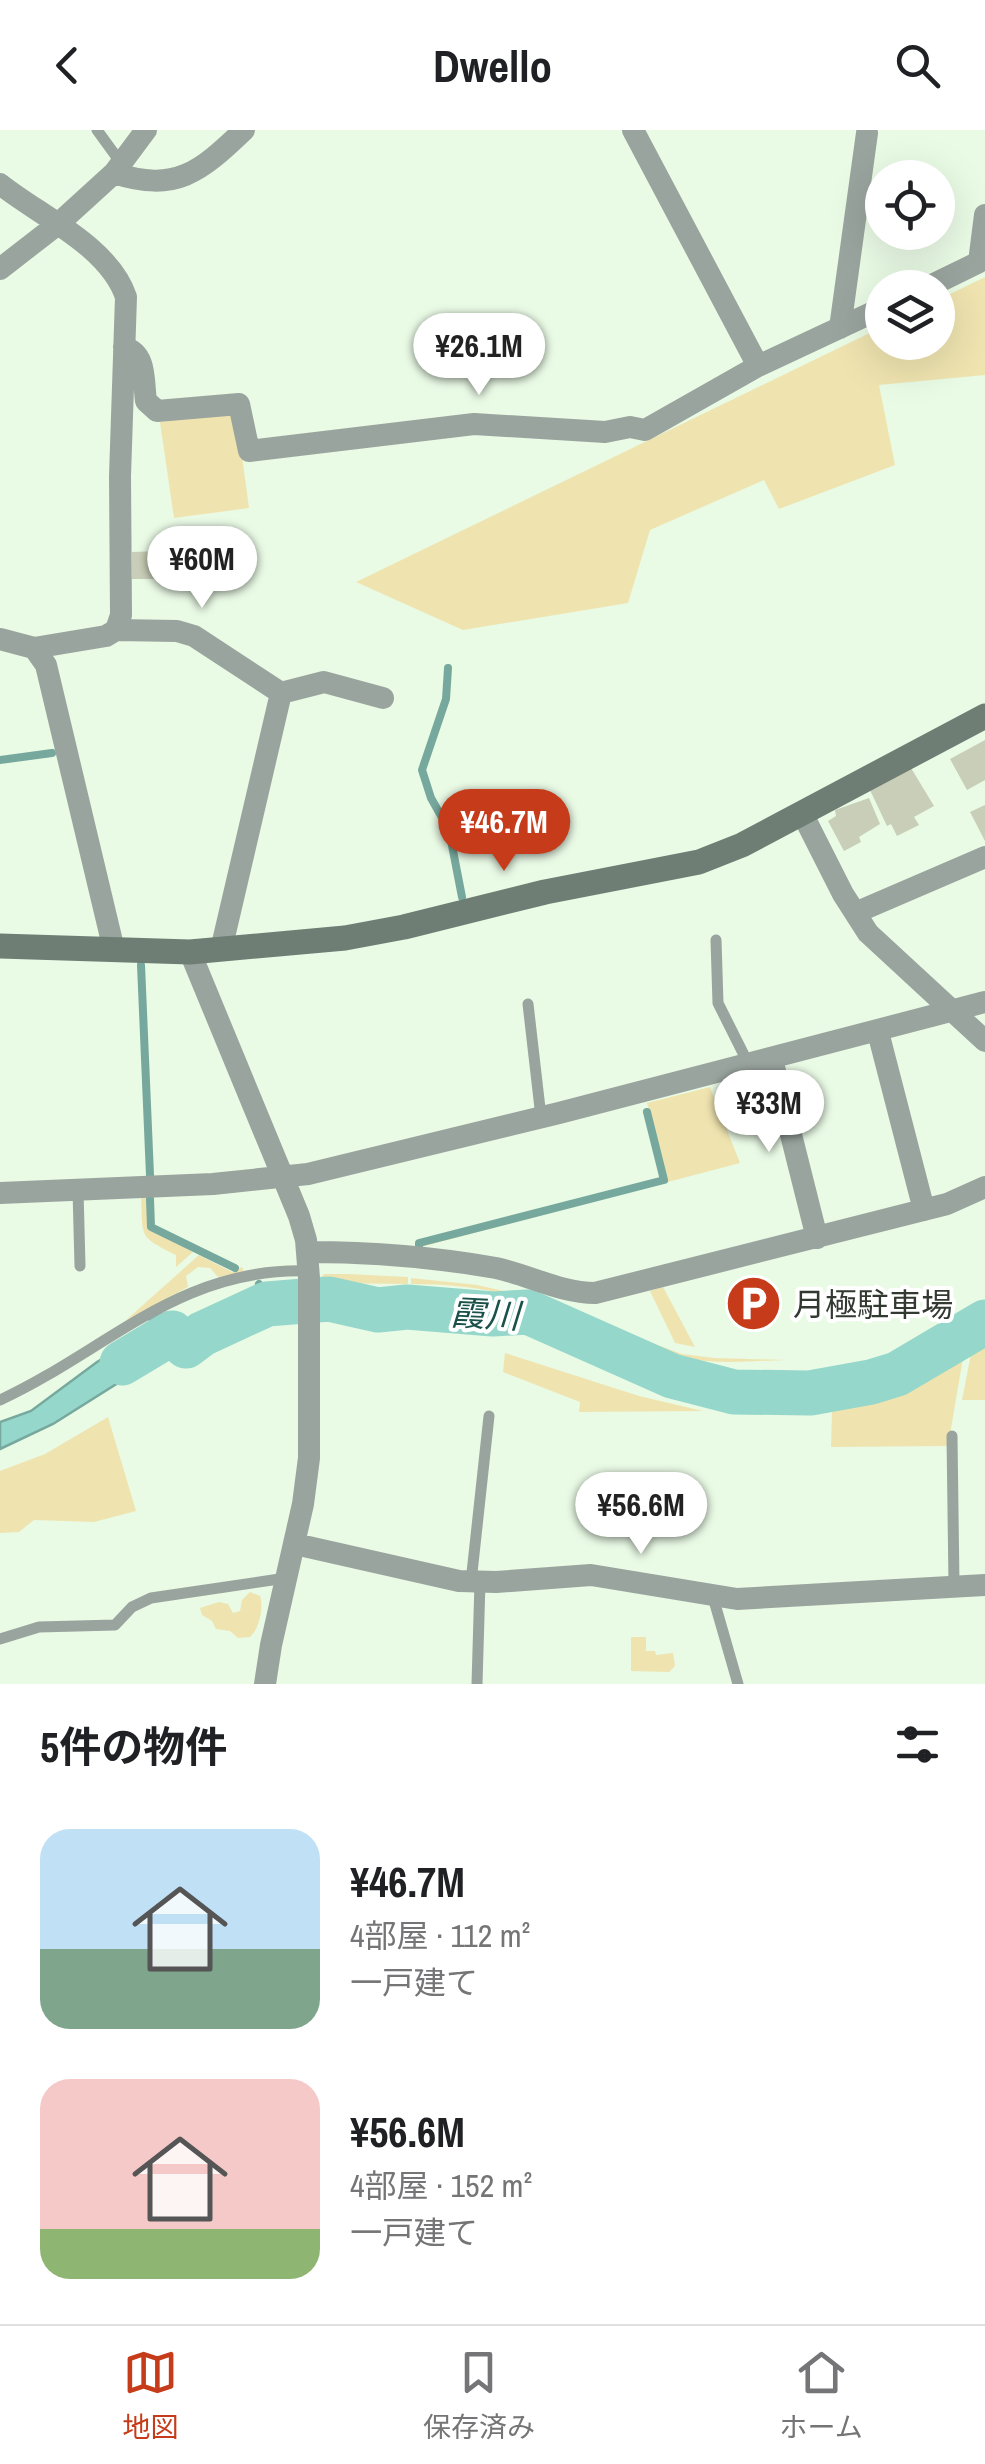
<!DOCTYPE html>
<html lang="ja">
<head>
<meta charset="utf-8">
<style>
	body { margin:0; font-family:"Archivo Narrow","Noto Sans JP",sans-serif; background:#f6f6f6; color:#202124; height:100vh; display:flex; flex-direction:column; font-size:38px; white-space:nowrap }
	* { box-sizing:border-box; margin:0 }
	p { font-size:32px; color:#757577 }
	.icon { flex:none; width:55px; height:55px; fill:none; stroke:currentColor; stroke-width:2; stroke-linecap:round; stroke-linejoin:round }
	.map { position:relative; height:1554px; overflow:hidden }
	.drawer { display:flex; flex-direction:column; background:#fff; flex:1 }
	.drawer>* { flex:none }
	.tools { position:absolute; left:865px; top:30px; display:grid; gap:20px }
	.tools a { display:grid; place-items:center; width:90px; height:90px; border-radius:50%; background:#fff; box-shadow:0 10px 40px #0002; font-size:50px }
	.price { position:absolute; translate:-50% -85px; padding:0 22px; border-radius:35px; background:#fff; color:#222; font-size:32px; line-height:65px; filter:drop-shadow(0 2px 5px #0008) }
	.price::after { content:''; position:absolute; left:50%; top:60px; width:30px; height:22px; margin-left:-15px; background:inherit; clip-path:polygon(0 0,100% 0,50% 100%) }
	.price.current { background:#c63c1a; color:#fff }
	ul { padding:0; list-style:none }
	li { display:flex; align-items:center; gap:30px; height:250px; padding:0 40px }
	li span { display:grid; place-items:center; flex:none; width:280px; height:200px; border-radius:30px; color:#555 }
	li>.icon { margin-inline-start:auto }
	span .icon { width:120px; height:120px; fill:#fffc; stroke-width:1 }
	li b { font-size:42px }
	h2 { display:flex; justify-content:space-between; align-items:center; height:120px; padding:0 40px; font-size:42px }
	header { display:flex; justify-content:space-between; align-items:center; height:130px; padding:0 40px; background:#fff; font-size:45px; font-weight:800 }
	.tab-bar { display:flex; justify-content:space-around; align-items:center; height:140px; border-top:2px solid #e0e0e0; background:#fff; font-size:28px; color:#757577 }
	.tab-bar a { display:grid; justify-items:center; gap:5px }
	.tab-bar .current { color:#c63c1a }
	.map>svg:first-child { display:block }
</style>
</head>
<body>
<header><svg class="icon" aria-label="back" viewBox="0 0 24 24"><path d="M15 5l-7 7 7 7"/></svg>Dwello<svg class="icon" aria-label="search" viewBox="0 0 24 24"><circle cx="10" cy="10" r="6"/><path d="M15 15l6 6"/></svg></header>
<div class="map">
<svg width="985" height="1554" viewBox="0 0 985 1554">
	<rect width="100%" height="100%" fill="#e9fae5"/>
	<path fill="#efe4b0" d="M985,147v98l-106,10 16,80 -116,44 -15,-29 -114,50 -22,73 -165,27 -107,-48 526,-255v15h56v-42z
		M236,282l13,96 -75,10 -14,-96z
		M710,957l30,76 -323,85 -2,-6 246,-64 -16,-67 4,-1 -2,-7z
		M141,1066h7l2,33 43,23 -17,15v-12c-38,-19 -33,-17 -35,-59z
		M199,1125l33,17 10,-5 2,5 -26,5 -8,-9 -12,-1 -12,9 2,11 -63,34z
		M348,1144l60,3v7l-84,-1 -4,-5 4,-4z
		M411,1148l66,7 44,10 161,59 32,4 72,2c-36,1 -72,5 -108,-3 -53,-12 -100,-42 -152,-57 -37,-12 -76,-16 -115,-16z
		M663,1157l32,60 -20,-4 -25,-52z
		M985,1211v59h-23l10,-51z
		M505,1223l134,43 64,15 -124,1 1,-10 -77,-30z
		M963,1228l-15,88 -117,1 1,-36 63,-18z
		M108,1287l28,94 -42,11 -60,-2 -15,12 -19,1v-62l45,-17z
		M250,1462l10,4c4,12 -1,33 -10,41l-12,1 -8,-7 -14,-2 -4,-8 -10,-6 -2,-7 19,-6 9,2 5,9 7,-2 2,-11z
		M631,1507h15v14h9l1,4 17,-2 2,13 -6,6 -38,-1z"/>
	<path fill="#95d7cb" stroke="#77a89d" stroke-width="2.5" d="M162,1184l19,37 -28,10 -100,63 -53,25v-27l31,-11 66,-49 51,-31 2,-11z"/>
	<g fill="none" stroke-linecap="round" stroke-linejoin="round">
		<path stroke="#77a89d" stroke-width="8" d="M448,538l-2,31 -24,71 9,28 18,32 13,67
			M0,630l52,-7
			M141,835l9,210
			M150,1069l1,28 84,41
			M419,1117v-4l245,-63 -17,-68
			M259,1154l22,18"/>
		<path stroke="#95d7cb" stroke-width="45" d="M122,1233l50,-30 14,13 16,-12 65,-30 62,-5 49,11 29,-3 86,7 35,-2 144,64 62,16 76,1 61,-11 26,-8 88,-52"/>
	</g>
	<path fill="#c8ceb7" d="M161,421l1,28h-30v-27z
		M985,610v40l-18,10 -17,-31z
		M911,638l23,38 -20,11 5,8 -22,11 -6,-12 -4,2 -17,-36z
		M869,668l11,26 -21,13 2,5 -17,9 -16,-30 8,-5 -1,-6z
		M985,675v36l-15,-29z"/>
	<g fill="none" stroke-linecap="round" stroke-linejoin="round">
		<path stroke="#9aa49e" stroke-width="11" d="M97,0l24,33
			M716,810l2,63 31,62
			M528,874l13,113
			M78,1060l2,76
			M0,1270c108,-50 179,-133 308,-129
			M952,1306l2,149
			M471,1452l18,-166
			M713,1467l25,87
			M0,1509l39,-12 76,-2 17,-18 19,-9 135,-20
			M477,1554l3,-102"/>
		<path stroke="#9aa49e" stroke-width="22" d="M633,0l125,236
			M114,43c62,20 86,-1 130,-43
			M0,54c40,32 109,62 126,113l-6,179 1,139 -5,15
			M0,139l58,-45 56,-51 32,-43
			M926,158l53,-26 6,-47
			M840,198l27,-195
			M124,217c23,7 19,33 22,54l11,10 82,-7 10,47 225,-27 131,8 25,-5 15,3 113,-64 124,-58
			M0,509l34,9 72,-12 10,-6 61,1 17,5 87,57 43,-11 59,16
			M34,518l12,17 68,285
			M802,683l41,81 25,39 117,108
			M855,783l130,-56
			M221,820l60,-257
			M190,822l109,264 7,24 3,38v180l-6,46 -32,141 -6,39
			M878,902l46,178
			M772,929l45,179
			M0,1063l213,-9 95,-10 251,-61 426,-111
			M308,1122c63,0 126,5 188,16 33,7 65,25 99,25l352,-89 38,-17
			M295,1414l164,37 37,1 95,-7 146,24 248,-14"/>
		<path stroke="#6e7e75" stroke-width="25" d="M0,816l190,6 155,-14 59,-11 141,-35 154,-30 43,-17 243,-129"/>
	</g>
	<defs>
		<symbol id="parking-disc" viewBox="-11 -11 22 22"><circle r="9.5" fill="#c63c1a" stroke="#fff"/><path d="M-3.5-5.5H1a3.5 3.5 0 0 1 0 7H-1V5.5H-3.5ZM-1-3.4V-.6H.8a1.4 1.4 0 0 0 0-2.8Z" fill="#fff"/></symbol>
	</defs>
	<g fill-rule="evenodd">
		<use href="#parking-disc" x="722" y="1142" width="63" height="63"/>
	</g>
	<g text-anchor="middle" dominant-baseline="central" stroke-width="8" stroke-linejoin="round" paint-order="stroke">
		<g font-size="32" fill="#323931" stroke="#fff" text-anchor="start">
			<text x="793" y="1174">月極駐車場</text>
		</g>
		<g font-size="35" font-style="italic" fill="#1a524a" stroke="#fff">
			<text transform="translate(485 1184) rotate(3)">霞川</text>
		</g>
	</g>
</svg>
<div class="tools">
<a><svg class="icon" aria-label="locate" viewBox="0 0 24 24"><circle cx="12" cy="12" r="6"/><path d="M12 2v4M12 18v4M2 12h4M18 12h4"/></svg></a>
<a><svg class="icon" aria-label="layers" viewBox="0 0 24 24"><path d="M12 4l9 5-9 5-9-5zM3 14l9 5 9-5"/></svg></a>
</div>
<b class="price" style="left:479px;top:268px">¥26.1M</b>
<b class="price" style="left:202px;top:481px">¥60M</b>
<b class="price current" style="left:504px;top:744px">¥46.7M</b>
<b class="price" style="left:769px;top:1025px">¥33M</b>
<b class="price" style="left:641px;top:1427px">¥56.6M</b>
</div>
<section class="drawer">
<h2>5件の物件<svg class="icon" aria-label="filters" viewBox="0 0 24 24"><path d="M4 7h16M4 17h16"/><circle cx="9" cy="7" r="2"/><circle cx="15" cy="17" r="2"/></svg></h2>
<ul>
<li><span style="background:linear-gradient(#bfe0f5 60%,#7fa58c 0)"><svg class="icon" aria-label="home" viewBox="0 0 24 24"><path d="M3 11l9-7 9 7M6 9v11h12V9"/></svg></span><div><b>¥46.7M</b><p>4部屋 · 112 m²</p><p>一戸建て</p></div></li>
<li><span style="background:linear-gradient(#f6c9c9 75%,#8fb573 0)"><svg class="icon" aria-label="home" viewBox="0 0 24 24"><path d="M3 11l9-7 9 7M6 9v11h12V9"/></svg></span><div><b>¥56.6M</b><p>4部屋 · 152 m²</p><p>一戸建て</p></div></li>
</ul>
</section>
<nav class="tab-bar">
<a class="current"><svg class="icon" aria-label="map" viewBox="0 0 24 24"><path d="M3 6l6-2 6 2 6-2v14l-6 2-6-2-6 2zM9 4v14M15 6v14"/></svg>地図</a>
<a><svg class="icon" aria-label="saved" viewBox="0 0 24 24"><path d="M7 4h10v16l-5-4-5 4z"/></svg>保存済み</a>
<a><svg class="icon" aria-label="home" viewBox="0 0 24 24"><path d="M3 11l9-7 9 7M6 9v11h12V9"/></svg>ホーム</a>
</nav>
</body>
</html>
